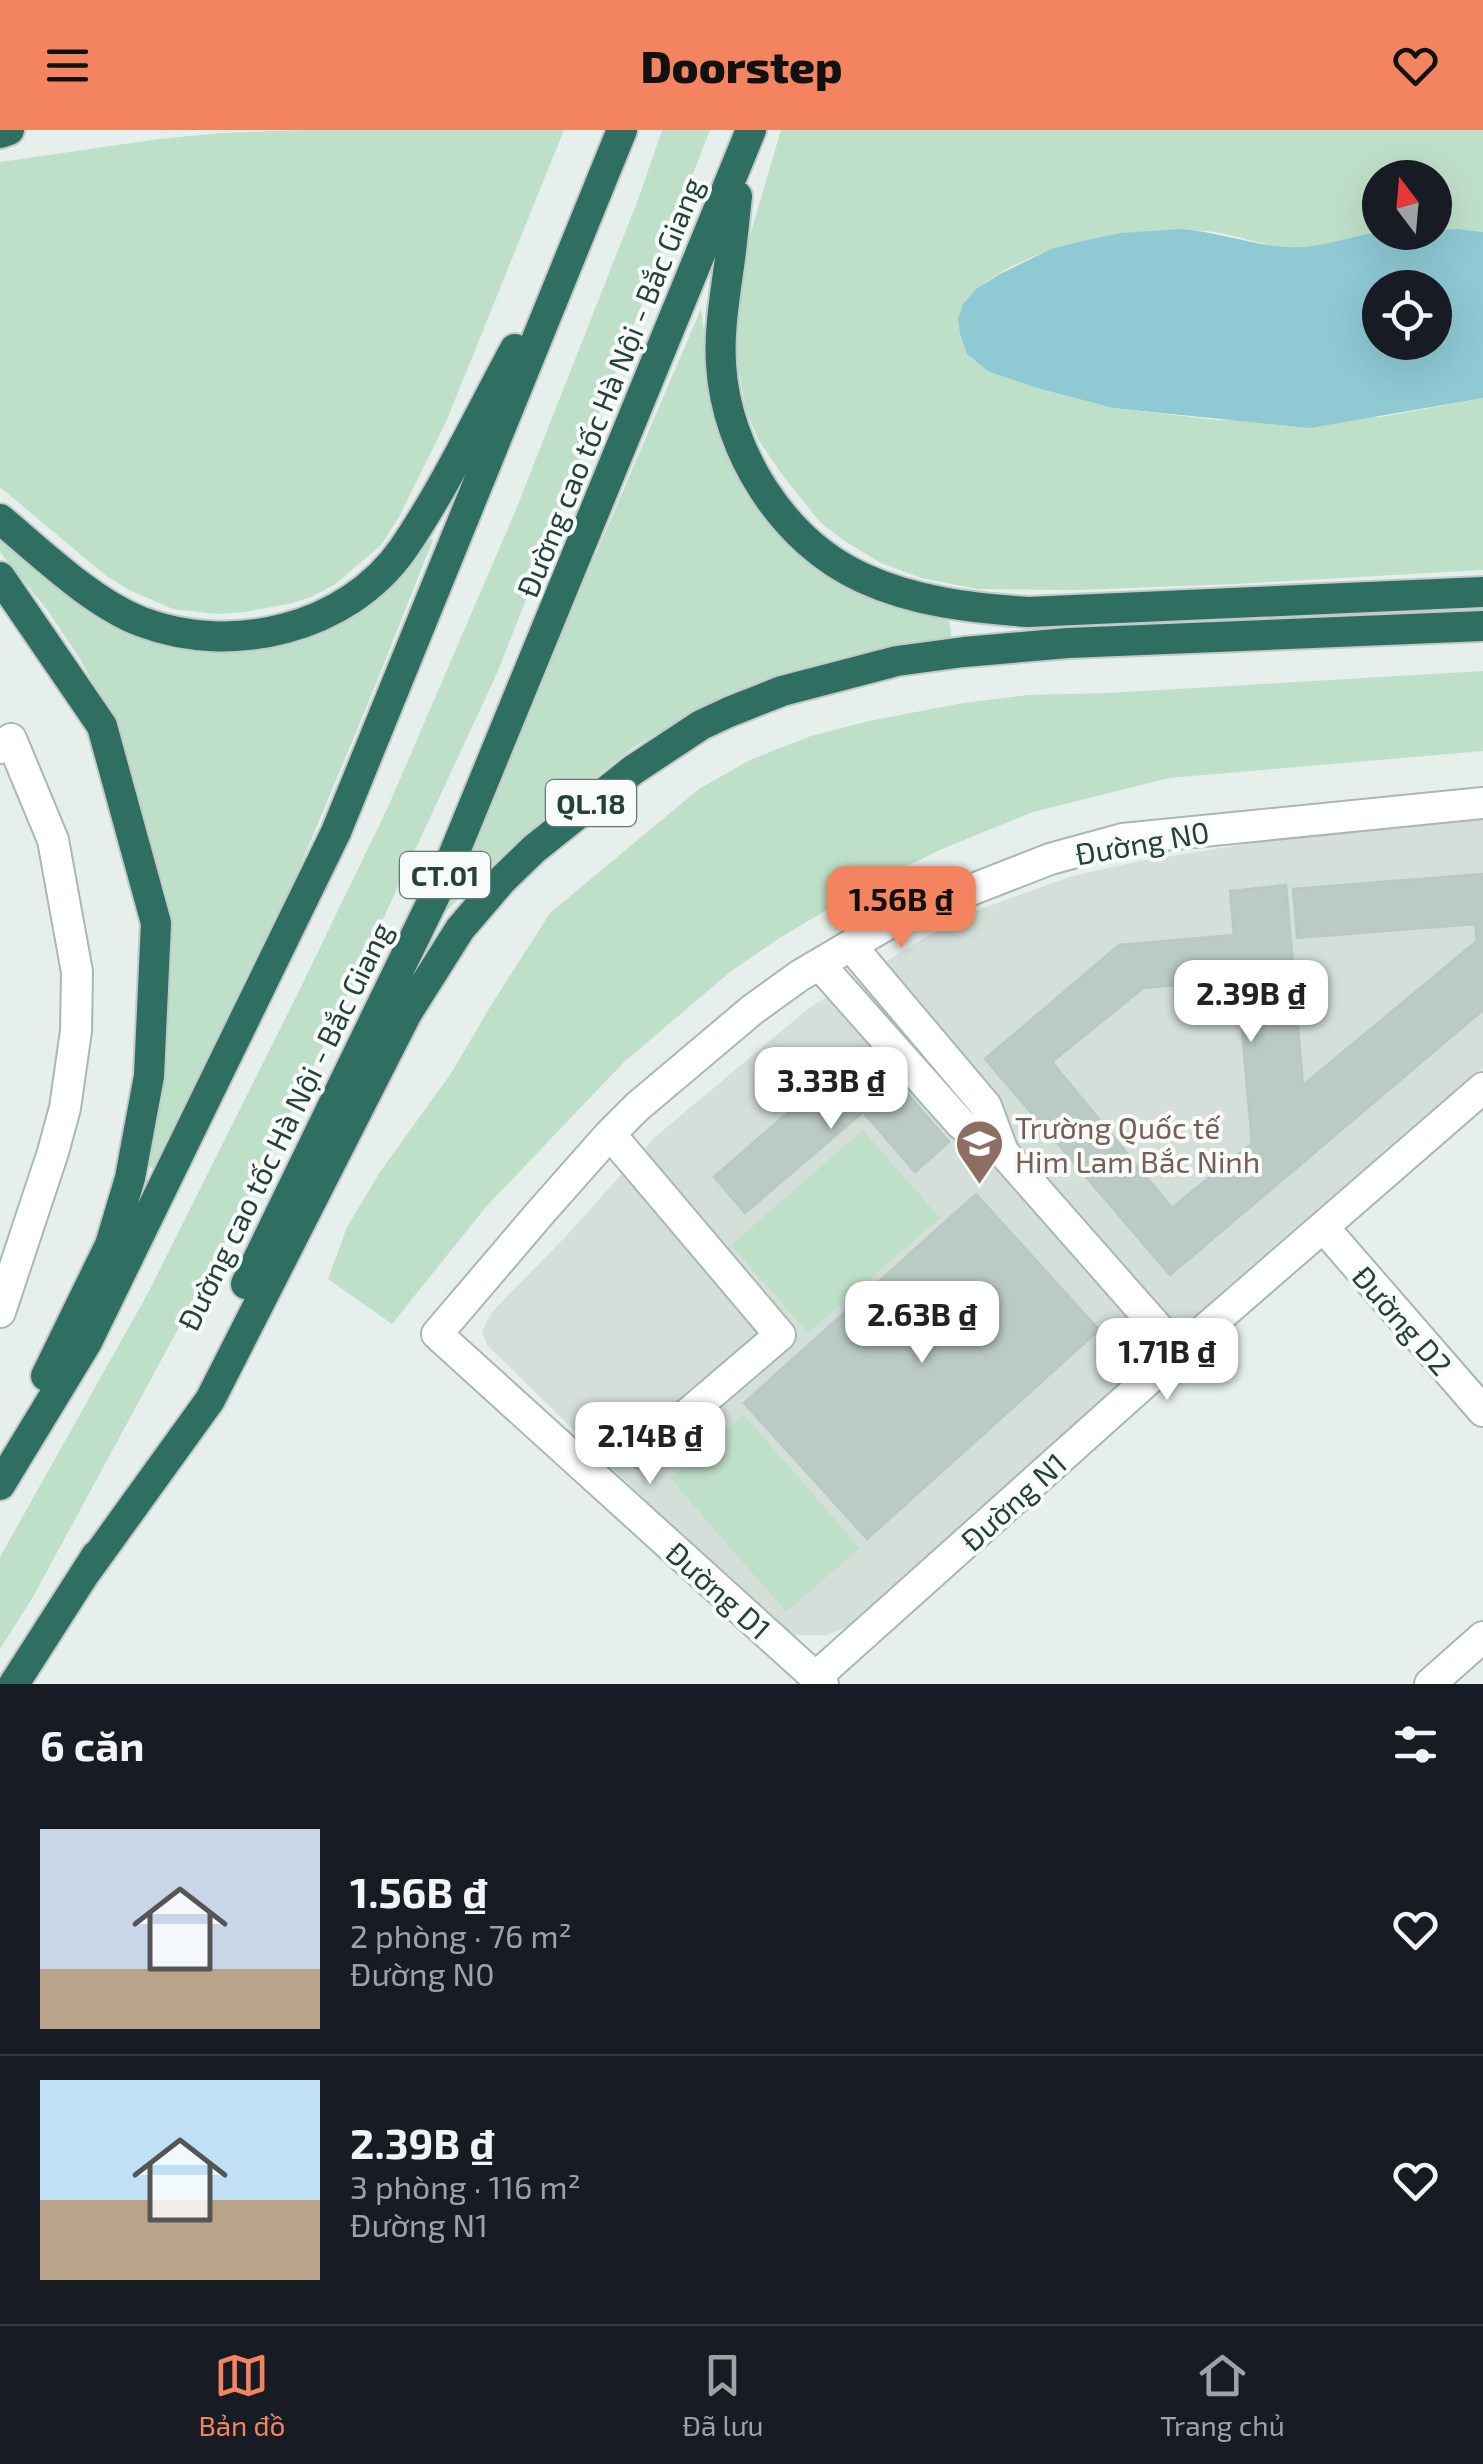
<!DOCTYPE html>
<html lang="vi">
<head>
<meta charset="utf-8">
<style>
	body { margin:0; font-family:"Exo 2",sans-serif; background:#242831; color:#f1f3f6; height:100vh; display:flex; flex-direction:column; font-size:38px; white-space:nowrap }
	* { box-sizing:border-box; margin:0 }
	p { font-size:32px; color:#9ea1a6 }
	.icon { flex:none; width:55px; height:55px; fill:none; stroke:currentColor; stroke-width:2; stroke-linecap:round; stroke-linejoin:round }
	.map { position:relative; height:1554px; overflow:hidden }
	.side { display:flex; flex-direction:column; background:#171b24; flex:1 }
	.side>* { flex:none }
	.needle { width:65px; rotate:344deg }
	.fabs { position:absolute; left:1362px; top:30px; display:grid; gap:20px }
	.fabs a { display:grid; place-items:center; width:90px; height:90px; border-radius:50%; background:#171b24; box-shadow:0 10px 40px #0002; font-size:50px }
	.price { position:absolute; translate:-50% -85px; padding:0 22px; border-radius:20px; background:#fff; color:#222; font-size:32px; line-height:65px; filter:drop-shadow(0 2px 5px #0008) }
	.price::after { content:''; position:absolute; left:50%; top:60px; width:30px; height:22px; margin-left:-15px; background:inherit; clip-path:polygon(0 0,100% 0,50% 100%) }
	.price.on { background:#f4845f; color:#111 }
	ul { padding:0; list-style:none }
	li { display:flex; align-items:center; gap:30px; height:250px; padding:0 40px }
	li+li { border-top:2px solid #363941 }
	li span { display:grid; place-items:center; flex:none; width:280px; height:200px; border-radius:0px; color:#555 }
	li>.icon { margin-inline-start:auto }
	span .icon { width:120px; height:120px; fill:#fffc; stroke-width:1 }
	li b { font-size:42px }
	h2 { display:flex; justify-content:space-between; align-items:center; height:120px; padding:0 40px; font-size:42px }
	header { display:flex; justify-content:space-between; align-items:center; height:130px; padding:0 40px; background:#f4845f; color:#111; font-size:45px; font-weight:800 }
	.dock { display:flex; justify-content:space-around; align-items:center; height:140px; border-top:2px solid #363941; background:#171b24; font-size:28px; color:#9ea1a6 }
	.dock a { display:grid; justify-items:center; gap:5px }
	.dock .on { color:#f4845f }
	.map>svg:first-child { display:block }
</style>
</head>
<body>
<header><svg class="icon" aria-label="menu" viewBox="0 0 24 24"><path d="M4 6h16M4 12h16M4 18h16"/></svg>Doorstep<svg class="icon" aria-label="heart" viewBox="0 0 24 24"><path d="M12 20l-8-8c-3-5 5-10 8-4 3-6 11-1 8 4z"/></svg></header>
<div class="map">
<svg width="1483" height="1554" viewBox="0 0 1483 1554">
	<rect width="100%" height="100%" fill="#e6efeb"/>
	<path fill="#d4dfda" d="M1483,686v252l-629,556 -27,11h-44l-296,-290 -5,-14 10,-19 76,-78 87,-97 154,-129 150,-91 113,-41 69,-15 190,-31z"/>
	<path fill="#bfe0c8" d="M303,0h261l-118,292 -47,95 -18,28 -47,40 -25,13 -21,6 -43,8 -28,2 -44,-5 -44,-19 -24,-15 -105,-88v-325l159,-23 61,-6z
		M662,0h48l-212,541 -165,356 -97,195 -203,375 -33,52v-92l148,-264 153,-306 87,-180 127,-295 124,-315z
		M781,0h702v102l-26,-3 -22,1v-52h-55v54c-29,8 -60,17 -91,15 -29,-1 -55,-14 -83,-16 -75,-5 -193,13 -243,73l74,84 76,20 105,12 163,-3 102,-19v172l-249,14 -158,6 -99,-1 -56,-11 -40,-15 -38,-23 -22,-17 -35,-43 -27,-39 -13,-30 -10,-54 -4,-33 11,-65z
		M701,179l10,78 114,184 38,25 58,18 28,6 3,20 -63,7 -104,28 -83,33 -68,39 -67,53 -58,49 -69,68z
		M0,402l97,75 138,43 190,-111 5,-1 3,2 -64,161 -90,216 -121,250 -5,2 -4,-3 -2,-6 15,-264 -13,-63 -44,-128 -25,-46 -32,-48 -48,-59z
		M1483,541v80l-314,27 -136,34 -91,37 -70,34 -94,56 -48,33 -107,91 -138,145 -93,116 -64,-45 19,-52 33,-55 72,-100 38,-65 60,-94 149,-124 51,-29 61,-24 58,-15 94,-18 64,-8 82,-2z
		M863,1000l77,88 -132,115 -77,-88z
		M744,1285l116,133 -74,64 -116,-134z"/>
	<path fill="#8ec9d4" fill-rule="evenodd" d="M1181,99c37,3 71,16 107,18 34,2 61,-11 92,-15 18,-1 37,0 55,0v-2l22,-1 26,3v166l-173,30 -197,-20 -76,-20 -49,-17 -21,-17 -7,-20 -2,-15 5,-15 13,-15 24,-15 51,-25 36,-9 34,-7zM1380,158h55v54h-55z"/>
	<path fill="#bbcac4" stroke="#b8c9c2" stroke-width="2.5" d="M1483,744v136l-313,265 -185,-216 134,-114 115,-10 -4,-44 56,-6 8,90 -151,13 -91,74 120,146 80,-65 -14,-157 56,-5 9,104 174,-144 -2,-17 -178,14 -4,-49z
		M879,931l70,81 -34,30 -52,-60 -118,101 -31,-36 126,-110 14,16z
		M976,1064l123,136 -232,209 -123,-136z"/>
	<g fill="none" stroke-linecap="round" stroke-linejoin="round">
		<defs>
			<path id="minor" d="M0,618l11,-9 42,101 24,132 -1,59 -11,77 -12,44 -53,160
				M851,816l135,160 17,46
				M819,834l142,160 42,28 176,200
				M610,1004l170,201 -138,118
				M1324,1098l159,183
				M816,1547l363,-325 304,-264
				M823,1554l-386,-350 104,-122 69,-78 27,-27 115,-97 47,-34 95,-56 156,-61 73,-20 360,-36
				M1430,1554l53,-47"/>
			<path id="highway" d="M0,3l9,-3
				M737,66c-3,26 -5,51 -9,77 -4,30 -9,60 -7,91 5,87 62,178 142,214 52,24 109,30 165,34l455,-20
				M0,389c41,34 92,84 142,103 90,34 205,7 261,-73 43,-63 76,-134 112,-200
				M0,447l102,149 54,197 -7,153 -19,102 -20,67 -64,131
				M246,1154l200,-411 305,-743
				M0,1355l87,-143 249,-510 286,-702
				M86,1442l124,-172 197,-387 53,-84 42,-49 32,-31 99,-79 68,-45 28,-13 53,-21 115,-30 67,-9 104,-9 415,-17
				M14,1554l82,-128"/>
		</defs>
		<use href="#minor" stroke="#a8b8b2" stroke-width="34"/>
		<use href="#highway" stroke="#c2cac8" stroke-width="34"/>
		<use href="#minor" stroke="#fff" stroke-width="30"/>
		<use href="#highway" stroke="#2f6f62" stroke-width="30"/>
	</g>
	<defs>
		<symbol id="school-pin" viewBox="-11 -11 22 30"><path d="M0 17L-7.5 6A9.5 9.5 0 1 1 7.5 6Z" fill="#8d6e63" stroke="#f7fbf9"/><path d="M0-5L7-2L0 1L-7-2ZM-4 1L0 2.5L4 1V4Q0 6-4 4Z" fill="#fff"/></symbol>
	</defs>
	<g fill-rule="evenodd">
		<use href="#school-pin" x="952" y="986" width="55" height="75"/>
	</g>
	<g text-anchor="middle" dominant-baseline="central" stroke-width="8" stroke-linejoin="round" paint-order="stroke">
		<g fill="#f7fbf9" stroke="#637a73" stroke-width="2.5">
			<rect x="546" y="650" width="90" height="46" rx="8"/>
			<rect x="400" y="722" width="90" height="46" rx="8"/>
		</g>
		<g font-size="28" font-weight="bold" fill="#24423a">
			<text x="591" y="673">QL.18</text>
			<text x="445" y="745">CT.01</text>
		</g>
		<g font-size="30" fill="#24423a" stroke="#f7fbf9">
			<text transform="translate(609 257) rotate(-68)">Đường cao tốc Hà Nội - Bắc Giang</text>
			<text transform="translate(1142 712) rotate(-10)">Đường N0</text>
			<text transform="translate(284 996) rotate(-64)">Đường cao tốc Hà Nội - Bắc Giang</text>
			<text transform="translate(1403 1190) rotate(49)">Đường D2</text>
			<text transform="translate(1013 1371) rotate(-42)">Đường N1</text>
			<text transform="translate(719 1460) rotate(42)">Đường D1</text>
		</g>
		<g font-size="30" fill="#785e54" stroke="#f7fbf9" text-anchor="start">
			<text x="1015" y="997">Trường Quốc tế<tspan x="1015" dy="34">Him Lam Bắc Ninh</tspan></text>
		</g>
	</g>
</svg>
<div class="fabs">
<a><svg class="needle" viewBox="-14 -14 28 28"><path d="M0-13l5 13h-10z" fill="#e53935"/><path d="M0 13l5-13h-10z" fill="#9ea1a6"/></svg></a>
<a><svg class="icon" aria-label="locate" viewBox="0 0 24 24"><circle cx="12" cy="12" r="6"/><path d="M12 2v4M12 18v4M2 12h4M18 12h4"/></svg></a>
</div>
<b class="price on" style="left:901px;top:821px">1.56B ₫</b>
<b class="price" style="left:1251px;top:915px">2.39B ₫</b>
<b class="price" style="left:831px;top:1002px">3.33B ₫</b>
<b class="price" style="left:922px;top:1236px">2.63B ₫</b>
<b class="price" style="left:1167px;top:1273px">1.71B ₫</b>
<b class="price" style="left:650px;top:1357px">2.14B ₫</b>
</div>
<section class="side">
<h2>6 căn<svg class="icon" aria-label="filters" viewBox="0 0 24 24"><path d="M4 7h16M4 17h16"/><circle cx="9" cy="7" r="2"/><circle cx="15" cy="17" r="2"/></svg></h2>
<ul>
<li><span style="background:linear-gradient(#c9d6e8 70%,#b9a48a 0)"><svg class="icon" aria-label="home" viewBox="0 0 24 24"><path d="M3 11l9-7 9 7M6 9v11h12V9"/></svg></span><div><b>1.56B ₫</b><p>2 phòng · 76 m²</p><p>Đường N0</p></div><svg class="icon" aria-label="heart" viewBox="0 0 24 24"><path d="M12 20l-8-8c-3-5 5-10 8-4 3-6 11-1 8 4z"/></svg></li>
<li><span style="background:linear-gradient(#bfe0f5 60%,#b9a48a 0)"><svg class="icon" aria-label="home" viewBox="0 0 24 24"><path d="M3 11l9-7 9 7M6 9v11h12V9"/></svg></span><div><b>2.39B ₫</b><p>3 phòng · 116 m²</p><p>Đường N1</p></div><svg class="icon" aria-label="heart" viewBox="0 0 24 24"><path d="M12 20l-8-8c-3-5 5-10 8-4 3-6 11-1 8 4z"/></svg></li>
</ul>
</section>
<nav class="dock">
<a class="on"><svg class="icon" aria-label="map" viewBox="0 0 24 24"><path d="M3 6l6-2 6 2 6-2v14l-6 2-6-2-6 2zM9 4v14M15 6v14"/></svg>Bản đồ</a>
<a><svg class="icon" aria-label="saved" viewBox="0 0 24 24"><path d="M7 4h10v16l-5-4-5 4z"/></svg>Đã lưu</a>
<a><svg class="icon" aria-label="home" viewBox="0 0 24 24"><path d="M3 11l9-7 9 7M6 9v11h12V9"/></svg>Trang chủ</a>
</nav>
</body>
</html>
